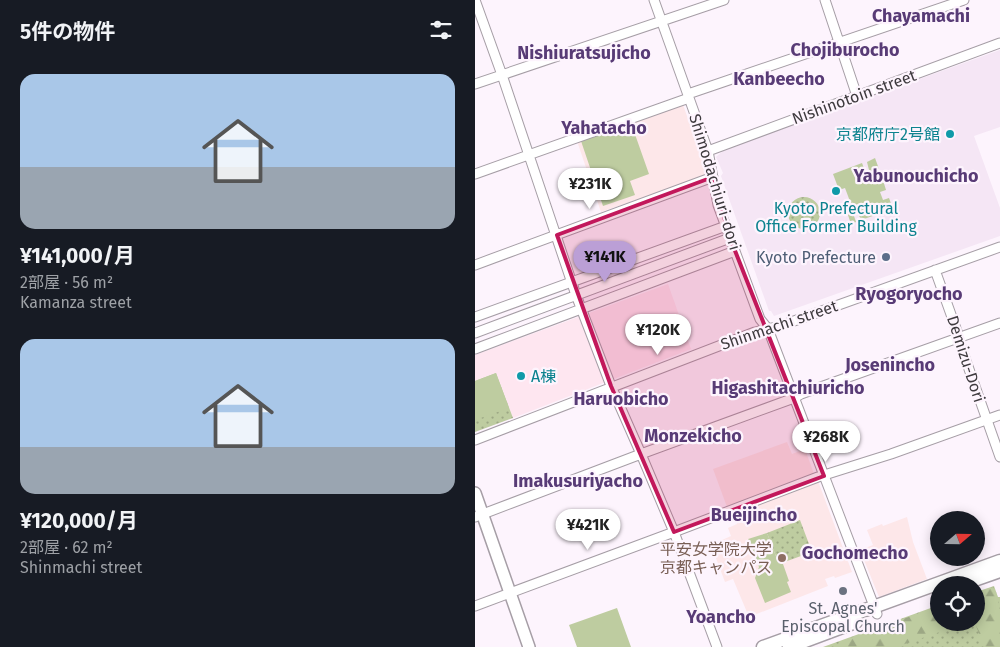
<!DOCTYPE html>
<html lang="ja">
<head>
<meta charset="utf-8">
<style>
	body { margin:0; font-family:"Fira Sans","Noto Sans JP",sans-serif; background:#20242c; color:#f1f3f6; height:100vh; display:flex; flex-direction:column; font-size:19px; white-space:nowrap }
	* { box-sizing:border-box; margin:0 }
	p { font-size:16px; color:#9ea1a6 }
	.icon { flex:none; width:28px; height:28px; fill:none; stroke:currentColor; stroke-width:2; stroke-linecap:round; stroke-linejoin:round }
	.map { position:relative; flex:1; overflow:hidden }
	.drawer { display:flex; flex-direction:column; background:#171b24; width:475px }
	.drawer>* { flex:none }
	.needle { width:32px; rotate:70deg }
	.tools { position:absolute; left:455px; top:511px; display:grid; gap:10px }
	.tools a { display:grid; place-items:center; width:55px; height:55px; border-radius:50%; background:#171b24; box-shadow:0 2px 12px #0003; font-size:25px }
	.price { position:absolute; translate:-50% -42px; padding:0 11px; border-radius:18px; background:#fff; color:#222; font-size:16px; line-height:32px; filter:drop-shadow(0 1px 2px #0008) }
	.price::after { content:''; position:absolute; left:50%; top:30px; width:15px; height:11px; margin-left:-8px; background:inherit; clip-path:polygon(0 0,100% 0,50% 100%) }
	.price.selected { background:#bb9fd6; color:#111 }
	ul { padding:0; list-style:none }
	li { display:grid; align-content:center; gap:10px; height:265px; padding:0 20px }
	li span { display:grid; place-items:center; height:155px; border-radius:15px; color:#555 }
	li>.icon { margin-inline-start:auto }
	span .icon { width:90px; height:90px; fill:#fffc; stroke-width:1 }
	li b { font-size:21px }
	h2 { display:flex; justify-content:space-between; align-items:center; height:60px; padding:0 20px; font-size:21px }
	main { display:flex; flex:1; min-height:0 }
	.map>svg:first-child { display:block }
</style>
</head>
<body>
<main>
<section class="drawer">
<h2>5件の物件<svg class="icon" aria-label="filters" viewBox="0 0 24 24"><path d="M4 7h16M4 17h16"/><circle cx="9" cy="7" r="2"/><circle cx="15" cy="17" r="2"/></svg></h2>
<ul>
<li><span style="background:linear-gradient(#a9c7e8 60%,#9aa5b1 0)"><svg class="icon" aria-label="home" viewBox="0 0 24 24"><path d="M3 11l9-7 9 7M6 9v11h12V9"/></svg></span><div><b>¥141,000/月</b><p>2部屋 · 56 m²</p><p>Kamanza street</p></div></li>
<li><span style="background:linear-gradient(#a9c7e8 70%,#9aa5b1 0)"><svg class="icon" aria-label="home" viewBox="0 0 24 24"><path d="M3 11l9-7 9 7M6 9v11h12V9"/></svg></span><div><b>¥120,000/月</b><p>2部屋 · 62 m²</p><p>Shinmachi street</p></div></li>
</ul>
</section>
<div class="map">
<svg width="525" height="647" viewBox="0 0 525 647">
	<defs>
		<pattern id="grass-dots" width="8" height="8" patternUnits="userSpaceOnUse" patternTransform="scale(1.25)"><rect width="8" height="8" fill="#becca0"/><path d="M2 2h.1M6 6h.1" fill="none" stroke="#9ca784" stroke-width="1.8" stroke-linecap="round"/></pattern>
		<pattern id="forest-firs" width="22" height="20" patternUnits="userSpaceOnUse" patternTransform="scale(1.25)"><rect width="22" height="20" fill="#becca0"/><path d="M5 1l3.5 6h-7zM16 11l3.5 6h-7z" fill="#9ca784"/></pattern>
	</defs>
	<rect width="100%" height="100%" fill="#fdf4fd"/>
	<path fill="#f5e6f5" d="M525,50v77l-26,9 26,72v28l-226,80 -3,-5h-2l-48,-135 2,-3 -7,-16 9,-8z"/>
	<path fill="#fde7e9" d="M207,102l20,56 3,18 -104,36 -24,-71z
		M312,442l5,12 13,-5 9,25 -87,33 -14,-38z
		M343,481l34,91 -17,6 -1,-2 -9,3 3,7 -79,31 -16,-38 -8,3 -14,-37 20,-9 -3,-8 9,-4 -3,-11z
		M432,517l6,25 14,37 -48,18 -19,-47 13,-5 -6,-15 15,-6 1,2z"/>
	<path fill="#fee6f0" d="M193,284l23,65 -178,69 -17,-45 -21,8v-26z"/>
	<path fill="url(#grass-dots)" d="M313 213a16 16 0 1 1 32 0a16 16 0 1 1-32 0Z
		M21,373l17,45 -38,14v-51z
		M325,520l12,32 -33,12 -12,-31z
		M519,586l4,11h2v50h-177l116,-42v17h37v-30z"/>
	<path fill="url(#forest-firs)" d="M518,587l7,20v40h-16l-9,-24 1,-1v-29z
		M464,606v16l27,1 -70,24h-56l-1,-5z"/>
	<path fill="#becca0" d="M156,123l18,51 -19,7 5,14 -32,11 -22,-65z
		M400,158l4,11 -6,2 2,8 7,-2 4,13 -6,2 3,8 6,-2 4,11 -32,11 -4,-9 -4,2 3,9 -5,2 -6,-18 6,-2 -6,-16 -6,2 -6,-16 29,-11 3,8 4,-1 -2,-8z
		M21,373l13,35 -34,12v-39z
		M292,533l12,31h4l6,17 -2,1 4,10 -26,11 -10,-25 4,-11 -11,-28z
		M142,608l14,39h-54l-8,-22z"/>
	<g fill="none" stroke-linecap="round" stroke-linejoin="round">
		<defs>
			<path id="minor" d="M0,0l27,75 74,220 35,91 30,68 33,78 43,115
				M179,0l54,151 10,54 42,114 8,10 109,285
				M350,0l32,96
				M0,84l249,-84
				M213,94l276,-94
				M233,151l292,-108
				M0,174l214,-76
				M0,265l238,-88
				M460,270l23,64v4l42,119
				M0,317l251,-91
				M0,333l255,-95
				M0,349l260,-98
				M0,440l280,-108 25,-6 220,-79
				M0,517l166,-63 153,-56 7,-4 199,-71
				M0,606l199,-74 144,-55 73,-23 109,-39"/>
			<path id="major" d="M0,493l54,154"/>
			<path id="highway" d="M485,585l40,-14
				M288,647l237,-86
				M314,647l67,-25"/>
		</defs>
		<use href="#minor" stroke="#a69ea6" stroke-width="11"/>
		<use href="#major" stroke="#a69ea6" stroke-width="14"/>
		<use href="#highway" stroke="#a69ea6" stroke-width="15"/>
		<use href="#minor" stroke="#fff" stroke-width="9"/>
		<use href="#major" stroke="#fff" stroke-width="11"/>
		<use href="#highway" stroke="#fff" stroke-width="12"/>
	</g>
	<path fill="#c2185b" fill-opacity="0.2" stroke="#c2185b" stroke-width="4" stroke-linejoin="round" d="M238,177l17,61 94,238 -150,56 -63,-146 -54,-151z"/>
	<g fill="#0f9aa8" stroke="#fdf4fd" stroke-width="2">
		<circle cx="475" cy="134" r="5"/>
		<circle cx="361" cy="191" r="5"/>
		<circle cx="46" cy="376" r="5"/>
	</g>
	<circle fill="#5c6f8a" stroke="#fdf4fd" stroke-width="2" cx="411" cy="257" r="5"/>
	<circle fill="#8d6e63" stroke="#fdf4fd" stroke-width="2" cx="307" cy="558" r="5"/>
	<circle fill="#6b7280" stroke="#fdf4fd" stroke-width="2" cx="368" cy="591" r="5"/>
	<g text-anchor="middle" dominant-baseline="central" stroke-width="4.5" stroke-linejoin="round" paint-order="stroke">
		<g font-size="16" fill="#3e3a3e" stroke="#fdf4fd">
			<text transform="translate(379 97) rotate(-20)">Nishinotoin street</text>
			<text transform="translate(240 182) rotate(73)">Shimodachiuri-dori</text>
			<text transform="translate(304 325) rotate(-19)">Shinmachi street</text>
			<text transform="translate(491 359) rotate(72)">Demizu-Dori</text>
		</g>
		<g font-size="16" fill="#0d838f" stroke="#fdf4fd" text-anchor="end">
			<text x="465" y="134">京都府庁2号館</text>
			<text x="361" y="208" text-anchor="middle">Kyoto Prefectural<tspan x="361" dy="18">Office Former Building</tspan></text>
			<text x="56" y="376" text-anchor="start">A棟</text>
		</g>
		<g font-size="16" fill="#4e5e75" stroke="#fdf4fd" text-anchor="end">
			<text x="401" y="257">Kyoto Prefecture</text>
		</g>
		<g font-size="16" fill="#785e54" stroke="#fdf4fd" text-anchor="end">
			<text x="297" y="549">平安女学院大学<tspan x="297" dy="18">京都キャンパス</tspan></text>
		</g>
		<g font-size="16" fill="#5b616d" stroke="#fdf4fd">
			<text x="368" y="608">St. Agnes'<tspan x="368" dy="18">Episcopal Church</tspan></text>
		</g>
		<g font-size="18" font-weight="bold" fill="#583b76" stroke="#fdf4fd">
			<text x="446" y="16">Chayamachi</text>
			<text x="370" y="50">Chojiburocho</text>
			<text x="109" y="53">Nishiuratsujicho</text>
			<text x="304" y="79">Kanbeecho</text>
			<text x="129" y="128">Yahatacho</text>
			<text x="441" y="176">Yabunouchicho</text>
			<text x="434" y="294">Ryogoryocho</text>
			<text x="415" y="365">Josenincho</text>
			<text x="313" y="388">Higashitachiuricho</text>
			<text x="146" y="399">Haruobicho</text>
			<text x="218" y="436">Monzekicho</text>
			<text x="103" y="481">Imakusuriyacho</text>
			<text x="279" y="515">Bueijincho</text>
			<text x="380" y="553">Gochomecho</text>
			<text x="246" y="617">Yoancho</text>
		</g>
	</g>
</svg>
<div class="tools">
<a><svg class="needle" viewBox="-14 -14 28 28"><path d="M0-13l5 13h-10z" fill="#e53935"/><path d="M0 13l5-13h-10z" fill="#9ea1a6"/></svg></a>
<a><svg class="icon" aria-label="locate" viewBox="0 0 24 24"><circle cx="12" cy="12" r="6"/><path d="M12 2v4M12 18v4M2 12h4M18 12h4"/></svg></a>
</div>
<b class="price" style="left:115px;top:210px">¥231K</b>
<b class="price selected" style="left:130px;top:283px">¥141K</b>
<b class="price" style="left:183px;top:356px">¥120K</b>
<b class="price" style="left:351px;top:463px">¥268K</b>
<b class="price" style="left:113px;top:551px">¥421K</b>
</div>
</main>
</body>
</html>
